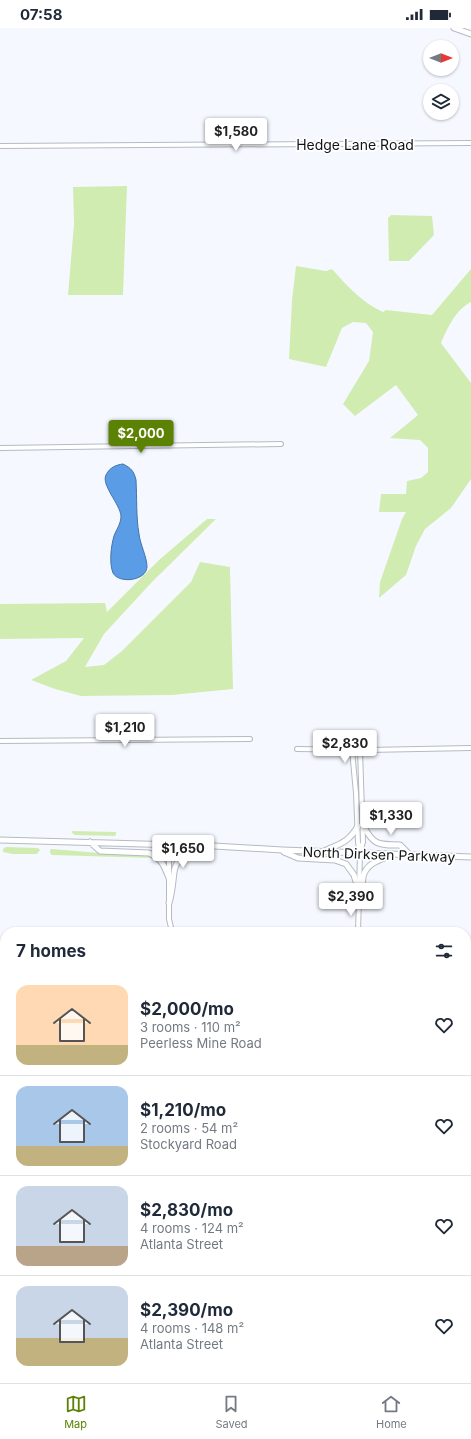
<!DOCTYPE html>
<html lang="en">
<head>
<meta charset="utf-8">
<style>
	body { margin:0; font-family:Inter,sans-serif; background:#f2f2f3; color:#1f2937; height:100vh; display:flex; flex-direction:column; font-size:15px; white-space:nowrap }
	* { box-sizing:border-box; margin:0 }
	p { font-size:13px; color:#747a83 }
	.icon { flex:none; width:22px; height:22px; fill:none; stroke:currentColor; stroke-width:2; stroke-linecap:round; stroke-linejoin:round }
	.map { position:relative; flex:1; overflow:hidden }
	.panel { position:absolute; left:0px; top:899px; width:471px; height:456px; display:flex; flex-direction:column; background:#fff; border-radius:16px 16px 0 0; box-shadow:0 1px 3px #0004 }
	.panel>* { flex:none }
	.needle { width:26px; rotate:90deg }
	.tools { position:absolute; left:423px; top:12px; display:grid; gap:8px }
	.tools a { display:grid; place-items:center; width:36px; height:36px; border-radius:50%; background:#fff; box-shadow:0 1px 3px #0004; font-size:20px }
	.price { position:absolute; translate:-50% -34px; padding:0 9px; border-radius:4px; background:#fff; color:#222; font-size:13px; line-height:26px; filter:drop-shadow(0 1px 2px #0008) }
	.price::after { content:''; position:absolute; left:50%; top:24px; width:12px; height:9px; margin-left:-6px; background:inherit; clip-path:polygon(0 0,100% 0,50% 100%) }
	.price.selected { background:#5c8204; color:#fff }
	ul { padding:0; list-style:none }
	li { display:flex; align-items:center; gap:12px; height:100px; padding:0 16px }
	li+li { border-top:1px solid #e0e1e3 }
	li span { display:grid; place-items:center; flex:none; width:112px; height:80px; border-radius:12px; color:#555 }
	li>.icon { margin-inline-start:auto }
	span .icon { width:48px; height:48px; fill:#fffc; stroke-width:1 }
	li b { font-size:17px }
	h2 { display:flex; justify-content:space-between; align-items:center; height:48px; padding:0 16px; font-size:17px }
	.status { display:flex; justify-content:space-between; align-items:center; height:28px; padding:0 20px; background:#fff; direction:ltr }
	.status svg { height:11px; fill:currentColor }
	.menu { display:flex; justify-content:space-around; align-items:center; height:56px; border-top:1px solid #e0e1e3; background:#fff; font-size:11px; color:#747a83 }
	.menu a { display:grid; justify-items:center; gap:2px }
	.menu .selected { color:#5c8204 }
	.map>svg:first-child { display:block }
</style>
</head>
<body>
<div class="status"><b>07:58</b><svg viewBox="0 0 49 12"><path d="M0 12V9h3v3zM5 12V6h3v6zM10 12V3h3v9zM15 12V0h3v12zM26 1h20v11H26zM47 4h2v5h-2z"/></svg></div>
<div class="map">
<svg width="471" height="1355" viewBox="0 0 471 1355">
	<rect width="100%" height="100%" fill="#f5f9ff"/>
	<path fill="#d1ecb1" d="M127,158l-4,109h-55l6,-71 -1,-37z
		M391,187l41,1 2,19 -25,26h-20l-1,-43z
		M296,238l30,5 6,-2c15,17 31,34 51,43l3,-2 46,5 39,-46v33c-15,7 -24,27 -30,41l30,40v96l-20,29 -26,21 -9,17 -10,29 -27,23 1,-16 22,-63 4,-7h-27l2,-18h25l1,-13 14,-3 7,-6v-24l-8,-8 -30,-2 28,-23 -22,-30 -41,31 -12,-12 26,-43 4,-29 -7,-9 -13,-1 -11,6 -16,39 -37,-8 3,-59z
		M207,491h9l-64,63 -48,52 -19,33 19,-2 18,-14 69,-69 9,-20 30,5 3,122 -61,6 -91,1 -26,-7 -24,-9 35,-19 18,-23 -84,1v-35l105,-1 2,9 52,-52z
		M72,803l44,1v2l-1,2 -40,-1 -3,-2z
		M6,819l32,1 2,2 -3,4h-24l-10,-2v-3z
		M52,821l47,4 50,2 6,5 -3,-2 -100,-3 -2,-2v-3z
		M0,1288l5,4v58h73l7,5h-85z
		M124,1350h126v5h-121z
		M311,1350h35l1,5h-36z"/>
	<path fill="#5a9ce5" stroke="#4473a7" d="M123,436c8,4 11,7 13,16 1,18 0,37 3,54 1,10 8,23 8,33 -1,14 -28,17 -34,6 -4,-10 -2,-27 1,-37 2,-6 7,-12 7,-20 -1,-12 -20,-31 -15,-41 4,-8 10,-10 17,-11z"/>
	<g fill="none" stroke-linecap="round" stroke-linejoin="round">
		<defs>
			<path id="minor" d="M0,118l471,-3
				M0,420l281,-4
				M0,713l250,-2
				M297,721l70,1 104,-2
				M352,722l4,43 2,50 2,8
				M169,817v74l3,13
				M359,861l1,-36 3,-11 -3,-92
				M358,904l1,-34
				M466,1232h5
				M350,1350v5"/>
			<path id="tertiary" d="M454,0l17,6
				M363,797c10,20 15,20 37,20l9,9
				M0,812l214,6 68,4 189,7
				M90,814l10,9 49,2c13,6 15,12 20,25
				M324,823c16,-7 25,-9 34,-25
				M284,824l14,6 37,2 11,4 8,11 5,17
				M359,873c3,-8 3,-16 4,-24 3,-14 17,-17 29,-22
				M169,875c10,-35 -6,-43 38,-55"/>
		</defs>
		<use href="#minor" stroke="#b3bbc4" stroke-width="6"/>
		<use href="#tertiary" stroke="#b3bbc4" stroke-width="7"/>
		<use href="#minor" stroke="#fff" stroke-width="4"/>
		<use href="#tertiary" stroke="#fff" stroke-width="5"/>
		<defs>
			<path id="rail" d="M0,1278l5,4
				M88,1350l6,5"/>
		</defs>
		<use href="#rail" stroke="#44474b" stroke-width="3"/>
		<use href="#rail" stroke="#fff" stroke-width="1.5" stroke-dasharray="4.5" stroke-linecap="butt"/>
	</g>
	<g text-anchor="middle" dominant-baseline="central" stroke-width="3.5" stroke-linejoin="round" paint-order="stroke">
		<g font-size="14" fill="#111417" stroke="#fff">
			<text x="355" y="116">Hedge Lane Road</text>
			<text transform="translate(379 826) rotate(2)">North Dirksen Parkway</text>
		</g>
	</g>
</svg>
<div class="tools">
<a><svg class="needle" viewBox="-14 -14 28 28"><path d="M0-13l5 13h-10z" fill="#e53935"/><path d="M0 13l5-13h-10z" fill="#747a83"/></svg></a>
<a><svg class="icon" aria-label="layers" viewBox="0 0 24 24"><path d="M12 4l9 5-9 5-9-5zM3 14l9 5 9-5"/></svg></a>
</div>
<b class="price" style="left:236px;top:124px">$1,580</b>
<b class="price selected" style="left:141px;top:426px">$2,000</b>
<b class="price" style="left:125px;top:720px">$1,210</b>
<b class="price" style="left:345px;top:736px">$2,830</b>
<b class="price" style="left:391px;top:808px">$1,330</b>
<b class="price" style="left:183px;top:841px">$1,650</b>
<b class="price" style="left:351px;top:889px">$2,390</b>
<section class="panel">
<h2>7 homes<svg class="icon" aria-label="filters" viewBox="0 0 24 24"><path d="M4 7h16M4 17h16"/><circle cx="9" cy="7" r="2"/><circle cx="15" cy="17" r="2"/></svg></h2>
<ul>
<li><span style="background:linear-gradient(#ffd9b3 75%,#c2b280 0)"><svg class="icon" aria-label="home" viewBox="0 0 24 24"><path d="M3 11l9-7 9 7M6 9v11h12V9"/></svg></span><div><b>$2,000/mo</b><p>3 rooms · 110 m²</p><p>Peerless Mine Road</p></div><svg class="icon" aria-label="heart" viewBox="0 0 24 24"><path d="M12 20l-8-8c-3-5 5-10 8-4 3-6 11-1 8 4z"/></svg></li>
<li><span style="background:linear-gradient(#a9c7e8 75%,#c2b280 0)"><svg class="icon" aria-label="home" viewBox="0 0 24 24"><path d="M3 11l9-7 9 7M6 9v11h12V9"/></svg></span><div><b>$1,210/mo</b><p>2 rooms · 54 m²</p><p>Stockyard Road</p></div><svg class="icon" aria-label="heart" viewBox="0 0 24 24"><path d="M12 20l-8-8c-3-5 5-10 8-4 3-6 11-1 8 4z"/></svg></li>
<li><span style="background:linear-gradient(#c9d6e8 75%,#b9a48a 0)"><svg class="icon" aria-label="home" viewBox="0 0 24 24"><path d="M3 11l9-7 9 7M6 9v11h12V9"/></svg></span><div><b>$2,830/mo</b><p>4 rooms · 124 m²</p><p>Atlanta Street</p></div><svg class="icon" aria-label="heart" viewBox="0 0 24 24"><path d="M12 20l-8-8c-3-5 5-10 8-4 3-6 11-1 8 4z"/></svg></li>
<li><span style="background:linear-gradient(#c9d6e8 65%,#c2b280 0)"><svg class="icon" aria-label="home" viewBox="0 0 24 24"><path d="M3 11l9-7 9 7M6 9v11h12V9"/></svg></span><div><b>$2,390/mo</b><p>4 rooms · 148 m²</p><p>Atlanta Street</p></div><svg class="icon" aria-label="heart" viewBox="0 0 24 24"><path d="M12 20l-8-8c-3-5 5-10 8-4 3-6 11-1 8 4z"/></svg></li>
</ul>
</section>
</div>
<nav class="menu">
<a class="selected"><svg class="icon" aria-label="map" viewBox="0 0 24 24"><path d="M3 6l6-2 6 2 6-2v14l-6 2-6-2-6 2zM9 4v14M15 6v14"/></svg>Map</a>
<a><svg class="icon" aria-label="saved" viewBox="0 0 24 24"><path d="M7 4h10v16l-5-4-5 4z"/></svg>Saved</a>
<a><svg class="icon" aria-label="home" viewBox="0 0 24 24"><path d="M3 11l9-7 9 7M6 9v11h12V9"/></svg>Home</a>
</nav>
</body>
</html>
